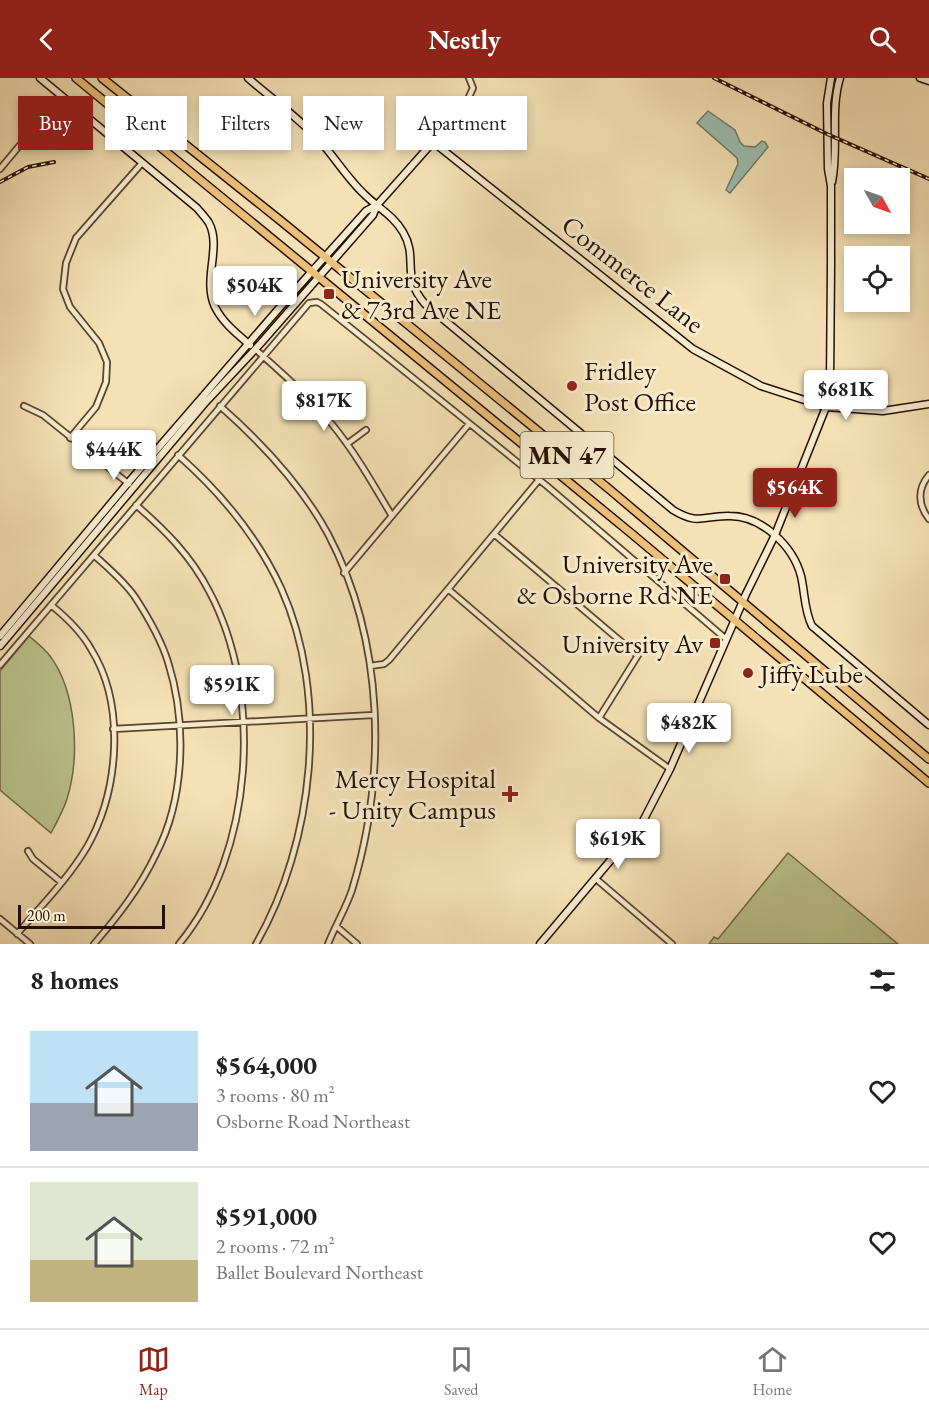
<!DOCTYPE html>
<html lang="en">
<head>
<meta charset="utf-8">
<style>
	body { margin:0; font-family:"EB Garamond",serif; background:#f6f6f6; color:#222; height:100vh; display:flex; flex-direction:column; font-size:22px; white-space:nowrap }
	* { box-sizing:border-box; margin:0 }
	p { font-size:20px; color:#767676 }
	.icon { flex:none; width:33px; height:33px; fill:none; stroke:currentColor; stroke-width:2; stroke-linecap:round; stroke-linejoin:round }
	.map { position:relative; height:866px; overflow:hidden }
	.side { display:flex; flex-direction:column; background:#fff; flex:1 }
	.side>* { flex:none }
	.banner { position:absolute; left:18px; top:18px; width:600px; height:54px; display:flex; gap:12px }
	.needle { width:39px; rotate:130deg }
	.fabs { position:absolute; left:844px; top:90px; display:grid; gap:12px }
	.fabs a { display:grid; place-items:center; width:66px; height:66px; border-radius:0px; background:#fff; box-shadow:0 3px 9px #0003; font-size:30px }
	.scale { position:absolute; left:18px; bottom:15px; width:147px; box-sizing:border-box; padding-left:6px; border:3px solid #271001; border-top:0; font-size:16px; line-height:21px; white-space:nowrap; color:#271001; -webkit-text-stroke:4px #f8eccf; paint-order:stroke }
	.price { position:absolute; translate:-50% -51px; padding:0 14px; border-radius:6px; background:#fff; color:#222; font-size:20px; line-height:39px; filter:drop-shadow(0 2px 3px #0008) }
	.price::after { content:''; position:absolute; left:50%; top:36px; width:18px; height:14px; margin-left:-9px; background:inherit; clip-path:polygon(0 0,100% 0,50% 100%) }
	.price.active { background:#8f2418; color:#fff }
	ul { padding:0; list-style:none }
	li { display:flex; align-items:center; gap:18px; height:150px; padding:0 30px }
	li+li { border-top:2px solid #e0e0e0 }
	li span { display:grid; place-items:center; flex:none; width:168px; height:120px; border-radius:0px; color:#555 }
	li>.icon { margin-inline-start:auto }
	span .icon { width:72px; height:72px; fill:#fffc; stroke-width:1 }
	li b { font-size:26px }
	h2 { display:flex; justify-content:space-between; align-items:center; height:72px; padding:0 30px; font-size:26px }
	.tag { padding:0 21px; border-radius:0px; background:#fff; box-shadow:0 3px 9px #0003; font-size:21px; line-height:54px }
	.tag.active { background:#8f2418; color:#fff }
	header { display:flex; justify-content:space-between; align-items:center; height:78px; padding:0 30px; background:#8f2418; color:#fff; font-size:27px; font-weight:700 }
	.dock { display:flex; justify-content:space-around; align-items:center; height:84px; border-top:2px solid #e0e0e0; background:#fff; font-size:16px; color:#767676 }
	.dock a { display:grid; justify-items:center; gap:3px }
	.dock .active { color:#8f2418 }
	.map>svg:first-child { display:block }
</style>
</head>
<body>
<header><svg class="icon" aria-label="back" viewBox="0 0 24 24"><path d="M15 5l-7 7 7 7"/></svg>Nestly<svg class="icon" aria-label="search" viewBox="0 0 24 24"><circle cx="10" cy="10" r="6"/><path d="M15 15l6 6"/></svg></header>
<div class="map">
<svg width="929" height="866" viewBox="0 0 929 866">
	<rect width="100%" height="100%" fill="#f4e1b5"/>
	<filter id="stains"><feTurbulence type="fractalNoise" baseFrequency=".00333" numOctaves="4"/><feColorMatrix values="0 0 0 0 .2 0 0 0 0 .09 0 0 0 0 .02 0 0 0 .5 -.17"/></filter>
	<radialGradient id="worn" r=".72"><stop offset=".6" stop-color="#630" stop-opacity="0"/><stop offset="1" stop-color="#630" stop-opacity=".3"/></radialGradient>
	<path fill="#bbc38d" stroke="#716a47" stroke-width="1.5" d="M29,558c7,6 15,12 21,20 27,36 30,101 17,143 -4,12 -10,23 -16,34l-51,-43v-119z
		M788,775l110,91h-189l5,-7 4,2z"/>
	<path fill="#9cbdaf" stroke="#6d7869" stroke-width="1.5" d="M708,33l27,19 5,12 4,4 11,1 7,-6 3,1 3,5 -38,46 -4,-3 12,-26 -1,-6 -40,-35z"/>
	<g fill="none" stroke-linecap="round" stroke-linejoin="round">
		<defs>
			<path id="street" d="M433,64l35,-43 5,-11 -4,-10
				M0,91l61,-73
				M255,271c27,24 53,47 76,74 24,29 42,61 61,93
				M24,328l19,9 86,69
				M220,328c42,37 81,78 108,128 57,108 59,241 24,356 -6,18 -17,36 -24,54
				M70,360l26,-31 10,-25 1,-20 -8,-19 -29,-36 -7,-18 3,-26 10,-25 66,-75
				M347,366l19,-14
				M178,377c43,38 79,81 103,133 49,108 33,255 -25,356
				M929,397c-12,14 -11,30 0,44
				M136,427c29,25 55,51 73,86 55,102 45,263 -30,353
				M494,456l143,121
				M94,477c14,13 30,26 41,42 13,20 26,42 33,65 19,60 17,136 -12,192 -16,34 -38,62 -62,90
				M344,495l125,-149
				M448,511l151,129 71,51
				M0,587l309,-362 8,-1 4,2 226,182 179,153
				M370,588l14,-2 5,-4 149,-179
				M599,640l46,-74
				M113,651l260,-14
				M28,773l5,8 28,23
				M595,800l77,66
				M0,841l30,25
				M336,848l21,18
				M17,856c24,-28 51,-55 70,-87 32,-56 39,-142 4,-198 -10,-18 -24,-31 -40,-44"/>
			<path id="secondary" d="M40,0l157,130c4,5 9,10 12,15 13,25 -7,56 6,84 8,16 22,27 35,38
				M248,0c24,21 51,40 72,63 15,17 28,38 44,53 13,13 30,22 39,38 16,27 -3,43 22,72l248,206c26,16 30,5 57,6 32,0 63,30 71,60 4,17 3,34 11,50l117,99
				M920,0l9,3
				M832,104c7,-34 -2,-71 8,-104
				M0,558l128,-153 153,-177 85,-95 11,-6 56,-63 260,207 68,37 65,21 57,4 46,-7
				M0,568l204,-242 57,-61 112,-128 4,-10
				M540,866l102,-121 28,-54 76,-175 29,-59 51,-128 4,-26 1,-114v-81l-3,-17 -1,-66 4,-25"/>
			<path id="primary" d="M76,0l556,456 297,249
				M102,0l179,143 328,268 320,270"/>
		</defs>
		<use href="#street" stroke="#5a442e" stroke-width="8"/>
		<use href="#secondary" stroke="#271001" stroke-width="9"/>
		<use href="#primary" stroke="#271001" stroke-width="10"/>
		<use href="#street" stroke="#f8eccf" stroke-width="4.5"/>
		<use href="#secondary" stroke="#f8eccf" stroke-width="6"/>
		<use href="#primary" stroke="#eac07a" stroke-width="7"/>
		<defs>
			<path id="rail" d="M714,0l113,56 102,45
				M0,104l28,-15 26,-5"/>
		</defs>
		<use href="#rail" stroke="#271001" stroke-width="4"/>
		<use href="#rail" stroke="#f8eccf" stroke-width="1.5" stroke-dasharray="4.5" stroke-linecap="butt"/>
	</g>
	<g fill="#8f2418" stroke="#f8eccf" stroke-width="2">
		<rect x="323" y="210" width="12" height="12" rx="3"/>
		<circle cx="572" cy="308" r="6"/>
		<rect x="719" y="495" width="12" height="12" rx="3"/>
		<rect x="709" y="559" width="12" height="12" rx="3"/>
		<circle cx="748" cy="595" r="6"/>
		<path d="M507 707h6v6h6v6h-6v6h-6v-6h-6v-6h6z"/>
	</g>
	<g text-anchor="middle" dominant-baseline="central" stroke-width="6" stroke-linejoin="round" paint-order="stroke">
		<rect fill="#f8eccf" stroke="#66523f" stroke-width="1.5" x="520.5" y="354" width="93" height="46" rx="4.5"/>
		<g font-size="26" font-weight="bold" fill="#271001">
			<text x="567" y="377">MN 47</text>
		</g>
		<g font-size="27" fill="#271001" stroke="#f8eccf">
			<text transform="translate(633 196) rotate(38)">Commerce Lane</text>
		</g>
		<g font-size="27" fill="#271001" stroke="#f8eccf" text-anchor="start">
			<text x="341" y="200">University Ave<tspan x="341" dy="31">&amp; 73rd Ave NE</tspan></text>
			<text x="584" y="292">Fridley<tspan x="584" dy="31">Post Office</tspan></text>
			<text x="713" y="485" text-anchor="end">University Ave<tspan x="713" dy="31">&amp; Osborne Rd NE</tspan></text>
			<text x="703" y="565" text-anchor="end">University Av</text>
			<text x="760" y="595">Jiffy Lube</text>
			<text x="496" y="700" text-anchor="end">Mercy Hospital<tspan x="496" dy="31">- Unity Campus</tspan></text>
		</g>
	</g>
	<rect width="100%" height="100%" filter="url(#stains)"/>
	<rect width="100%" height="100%" fill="url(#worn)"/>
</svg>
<div class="fabs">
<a><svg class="needle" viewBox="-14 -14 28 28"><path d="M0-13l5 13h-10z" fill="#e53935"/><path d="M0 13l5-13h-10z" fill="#767676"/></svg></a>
<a><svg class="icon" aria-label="locate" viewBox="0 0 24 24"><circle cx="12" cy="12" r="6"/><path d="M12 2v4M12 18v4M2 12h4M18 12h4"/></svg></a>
</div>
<div class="scale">200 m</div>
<b class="price" style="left:255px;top:239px">$504K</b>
<b class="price" style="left:846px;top:343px">$681K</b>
<b class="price" style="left:324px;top:354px">$817K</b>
<b class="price" style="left:114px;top:403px">$444K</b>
<b class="price active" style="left:795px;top:441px">$564K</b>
<b class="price" style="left:232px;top:638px">$591K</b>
<b class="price" style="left:689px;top:676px">$482K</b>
<b class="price" style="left:618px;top:792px">$619K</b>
<div class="banner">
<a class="tag active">Buy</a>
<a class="tag">Rent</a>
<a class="tag">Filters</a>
<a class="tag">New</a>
<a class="tag">Apartment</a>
</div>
</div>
<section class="side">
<h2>8 homes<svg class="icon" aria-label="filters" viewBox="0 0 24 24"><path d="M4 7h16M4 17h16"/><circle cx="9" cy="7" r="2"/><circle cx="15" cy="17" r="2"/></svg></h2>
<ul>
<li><span style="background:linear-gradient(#bfe0f5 60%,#9aa5b1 0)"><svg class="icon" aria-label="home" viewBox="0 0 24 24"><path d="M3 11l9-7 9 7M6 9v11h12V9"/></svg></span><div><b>$564,000</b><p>3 rooms · 80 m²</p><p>Osborne Road Northeast</p></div><svg class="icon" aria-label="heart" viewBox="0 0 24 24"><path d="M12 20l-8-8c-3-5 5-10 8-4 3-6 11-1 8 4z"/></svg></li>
<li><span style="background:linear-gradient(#dfe7d0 65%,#c2b280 0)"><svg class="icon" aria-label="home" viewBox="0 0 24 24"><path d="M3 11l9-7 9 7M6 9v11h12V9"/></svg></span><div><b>$591,000</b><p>2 rooms · 72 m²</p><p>Ballet Boulevard Northeast</p></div><svg class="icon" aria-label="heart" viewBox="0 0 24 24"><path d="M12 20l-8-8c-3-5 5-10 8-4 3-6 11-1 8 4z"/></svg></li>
</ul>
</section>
<nav class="dock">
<a class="active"><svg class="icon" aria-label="map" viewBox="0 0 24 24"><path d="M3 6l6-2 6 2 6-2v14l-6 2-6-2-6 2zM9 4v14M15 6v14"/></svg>Map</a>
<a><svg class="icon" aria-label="saved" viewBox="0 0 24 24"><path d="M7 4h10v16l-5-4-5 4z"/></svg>Saved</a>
<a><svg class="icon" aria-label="home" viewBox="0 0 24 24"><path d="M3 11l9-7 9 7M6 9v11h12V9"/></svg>Home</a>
</nav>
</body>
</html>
